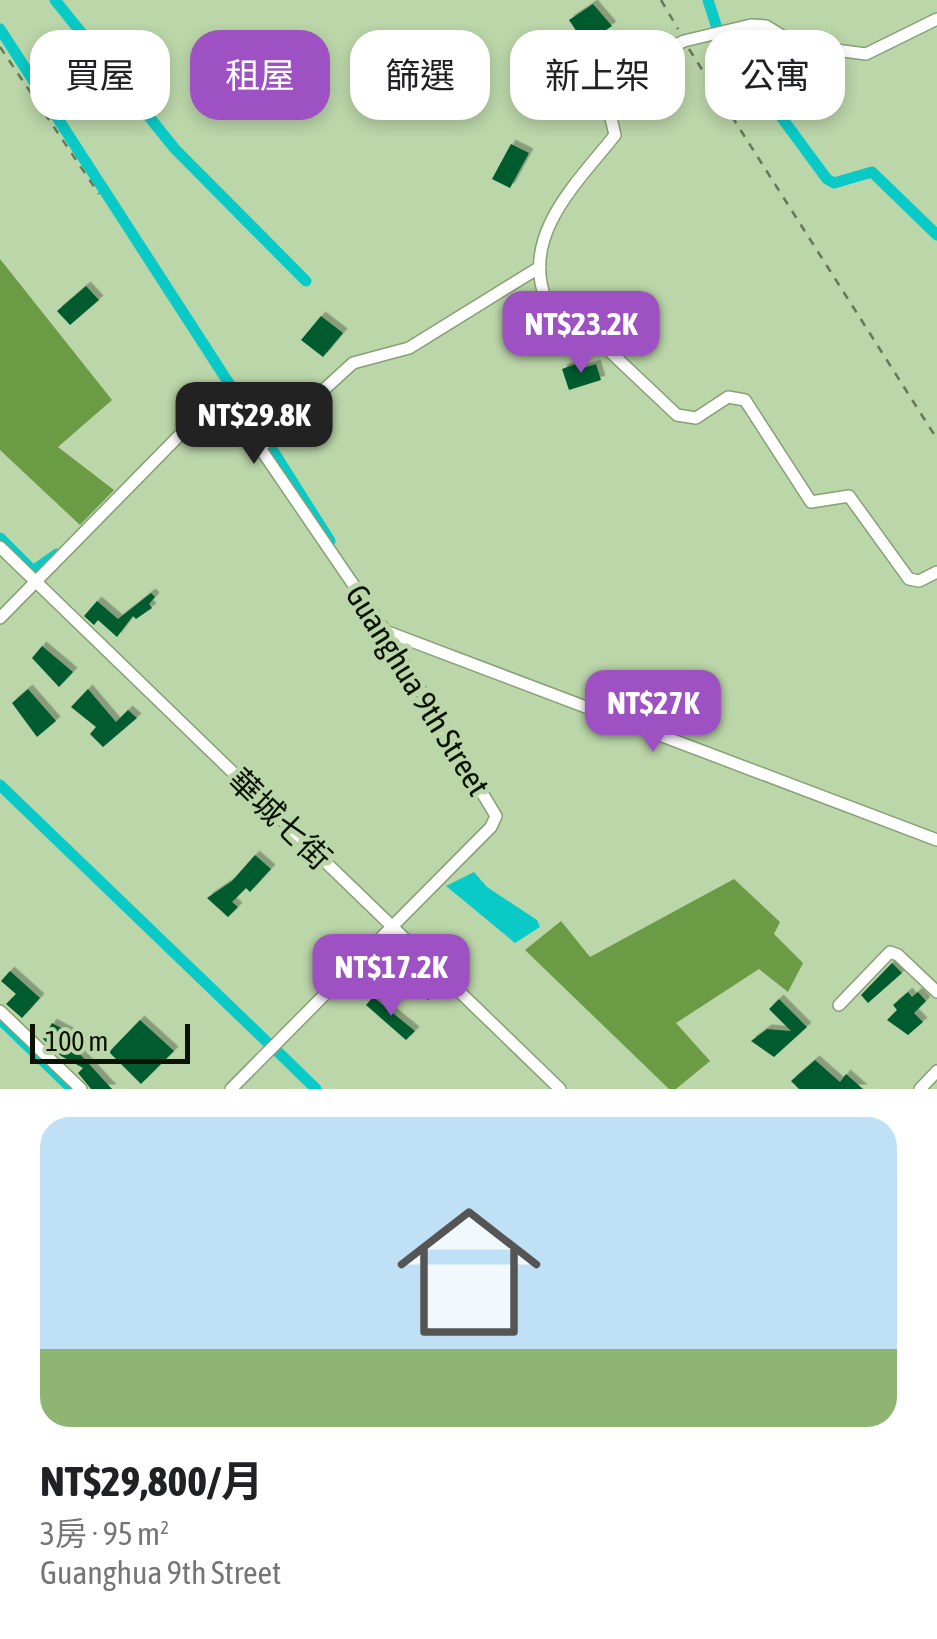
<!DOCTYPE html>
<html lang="zh-TW">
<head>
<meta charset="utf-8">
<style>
	body { margin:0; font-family:"Asap Condensed","Noto Sans TC",sans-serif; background:#f6f6f6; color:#202124; height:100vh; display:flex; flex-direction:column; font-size:38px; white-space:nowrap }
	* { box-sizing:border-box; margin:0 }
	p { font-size:32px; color:#757577 }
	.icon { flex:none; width:55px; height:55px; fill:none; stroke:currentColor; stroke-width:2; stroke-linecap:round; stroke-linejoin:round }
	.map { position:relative; height:1089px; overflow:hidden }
	.drawer { display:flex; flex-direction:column; background:#fff; flex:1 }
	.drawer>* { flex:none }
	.hud { position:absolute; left:30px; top:30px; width:878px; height:90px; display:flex; gap:20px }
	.scale { position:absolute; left:30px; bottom:25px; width:160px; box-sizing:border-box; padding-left:10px; border:5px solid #0a1304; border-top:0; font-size:28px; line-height:35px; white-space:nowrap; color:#0a1304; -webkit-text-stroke:8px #bbd6a9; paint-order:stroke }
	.price { position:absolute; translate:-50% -85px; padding:0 22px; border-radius:20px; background:#9d51c3; color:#fff; font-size:32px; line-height:65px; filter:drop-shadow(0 2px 5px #0008) }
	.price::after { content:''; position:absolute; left:50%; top:60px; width:30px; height:22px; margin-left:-15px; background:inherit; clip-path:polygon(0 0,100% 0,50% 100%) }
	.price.active { background:#222; color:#fff }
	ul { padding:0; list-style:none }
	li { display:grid; align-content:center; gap:20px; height:530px; padding:0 40px }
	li+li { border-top:2px solid #e0e0e0 }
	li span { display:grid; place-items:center; height:310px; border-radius:30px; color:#555 }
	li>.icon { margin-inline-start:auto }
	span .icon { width:180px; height:180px; fill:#fffc; stroke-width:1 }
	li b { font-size:42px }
	.chip { padding:0 35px; border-radius:30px; background:#fff; box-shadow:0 5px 15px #0003; font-size:35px; line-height:90px }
	.chip.active { background:#9d51c3; color:#fff }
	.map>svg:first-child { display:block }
</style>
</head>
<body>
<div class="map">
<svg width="937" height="1089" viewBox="0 0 937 1089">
	<defs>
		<filter id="shadow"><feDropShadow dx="4.5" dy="-4.5" stdDeviation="0" flood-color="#0004"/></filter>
	</defs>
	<rect width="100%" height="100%" fill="#bbd6a9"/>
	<path fill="#6b9b44" d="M0,259l112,141 -54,47 56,43 -34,35 -80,-75z
		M734,879l46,43 -6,12 29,29 -15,29 -29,-23 -83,54 34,38 -34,28h-7l-144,-139 36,-29 29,36z"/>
	<path fill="#09cac7" d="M474,872l13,15 50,33 3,7 -25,16 -69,-57z"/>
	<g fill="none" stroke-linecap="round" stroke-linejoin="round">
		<path stroke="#09cac7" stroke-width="11" d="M55,0l120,149 131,132
			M708,0l8,25
			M0,29l239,370
			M720,34l107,145 7,4 38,-11 65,63
			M249,415l12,18
			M268,443l62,98
			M0,538l33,33 24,-17
			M0,785l267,257
			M0,1019l72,70
			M276,1050l40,39"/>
	</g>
	<path fill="#065b2f" filter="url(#shadow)" d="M593,4l19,22 -27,18 -16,-24z
		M511,144l18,9 -19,35 -18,-9z
		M86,286l13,14 -29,25 -13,-14z
		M321,316l22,17 -20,24 -22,-17z
		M578,363l5,5 13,-4 5,16 -32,10 -7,-21z
		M151,593l4,4 -6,7 3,4 -16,11 -3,-3 -16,21 -19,-17 -4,5 -10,-9 13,-15 21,18z
		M42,646l31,26 -14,15 -27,-29z
		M28,689l28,32 -19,16 -25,-34z
		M88,689l28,33 12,-12 9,8 -34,29 -13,-13 6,-7 -25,-20z
		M255,855l16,14 -21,23 -4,-4 -14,14 6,5 -10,10 -21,-19 25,-17z
		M391,941l49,46 -12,13 -48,-48z
		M892,963l10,10 -34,30 -7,-8z
		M10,971l30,27 -18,20 -16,-14 10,-10 -15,-13z
		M908,992l4,5 6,-5 8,9 -12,12 9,9 -15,13 -21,-15 10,-10 -4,-5z
		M373,997l42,34 -9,9 -40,-35z
		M779,999l28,28 -33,30 -23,-16 16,-12 24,2 -22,-22z
		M140,1020l34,31 -33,33 -32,-32z
		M52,1023l32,17 -6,12 34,37h-21l-13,-16 5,-5 -22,-12 -18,-17z
		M815,1060l25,22 6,-8 17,15h-64l-8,-8z"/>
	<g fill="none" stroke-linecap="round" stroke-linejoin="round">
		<defs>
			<path id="minor" d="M937,19l-71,35 -69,-9 -31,-19 -15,-1 -67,16 -25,12 -49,61 5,21c-37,47 -95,100 -69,165l39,28 92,87 19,3 32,-21 17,3 66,102 38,-6 60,83 10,2 18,-9
				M0,547l560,542
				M0,618l221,-225h14l25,55 93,-85 56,-15 131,-81
				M385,631l552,209
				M839,1005l51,-53 8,3 39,37
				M0,1011l81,78
				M231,1089l260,-262 5,-11 -111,-185 -125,-183
				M920,1089l17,-18"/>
		</defs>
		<use href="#minor" stroke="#86a074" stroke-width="14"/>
		<path stroke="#67795a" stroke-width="2.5" stroke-dasharray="8 8" stroke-linecap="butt" d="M661,0l17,29
			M0,47l99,147
			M689,49l248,390"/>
		<use href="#minor" stroke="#fff" stroke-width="11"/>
	</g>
	<g text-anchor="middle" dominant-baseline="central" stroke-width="10" stroke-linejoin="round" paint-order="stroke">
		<g font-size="32" fill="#0a1304" stroke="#bbd6a9">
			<text transform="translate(418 690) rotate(58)">Guanghua 9th Street</text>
			<text transform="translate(280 819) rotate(44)">華城七街</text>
		</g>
	</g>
</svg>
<div class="scale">100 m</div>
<b class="price" style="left:581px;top:376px">NT$23.2K</b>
<b class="price active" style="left:254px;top:467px">NT$29.8K</b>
<b class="price" style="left:653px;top:755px">NT$27K</b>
<b class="price" style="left:391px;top:1019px">NT$17.2K</b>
<div class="hud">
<a class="chip">買屋</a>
<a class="chip active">租屋</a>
<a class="chip">篩選</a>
<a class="chip">新上架</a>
<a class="chip">公寓</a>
</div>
</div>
<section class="drawer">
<ul>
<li><span style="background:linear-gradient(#bfe0f5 75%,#8fb573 0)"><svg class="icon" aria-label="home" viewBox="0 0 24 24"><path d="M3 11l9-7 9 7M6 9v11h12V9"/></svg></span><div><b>NT$29,800/月</b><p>3房 · 95 m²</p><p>Guanghua 9th Street</p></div></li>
</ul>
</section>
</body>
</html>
